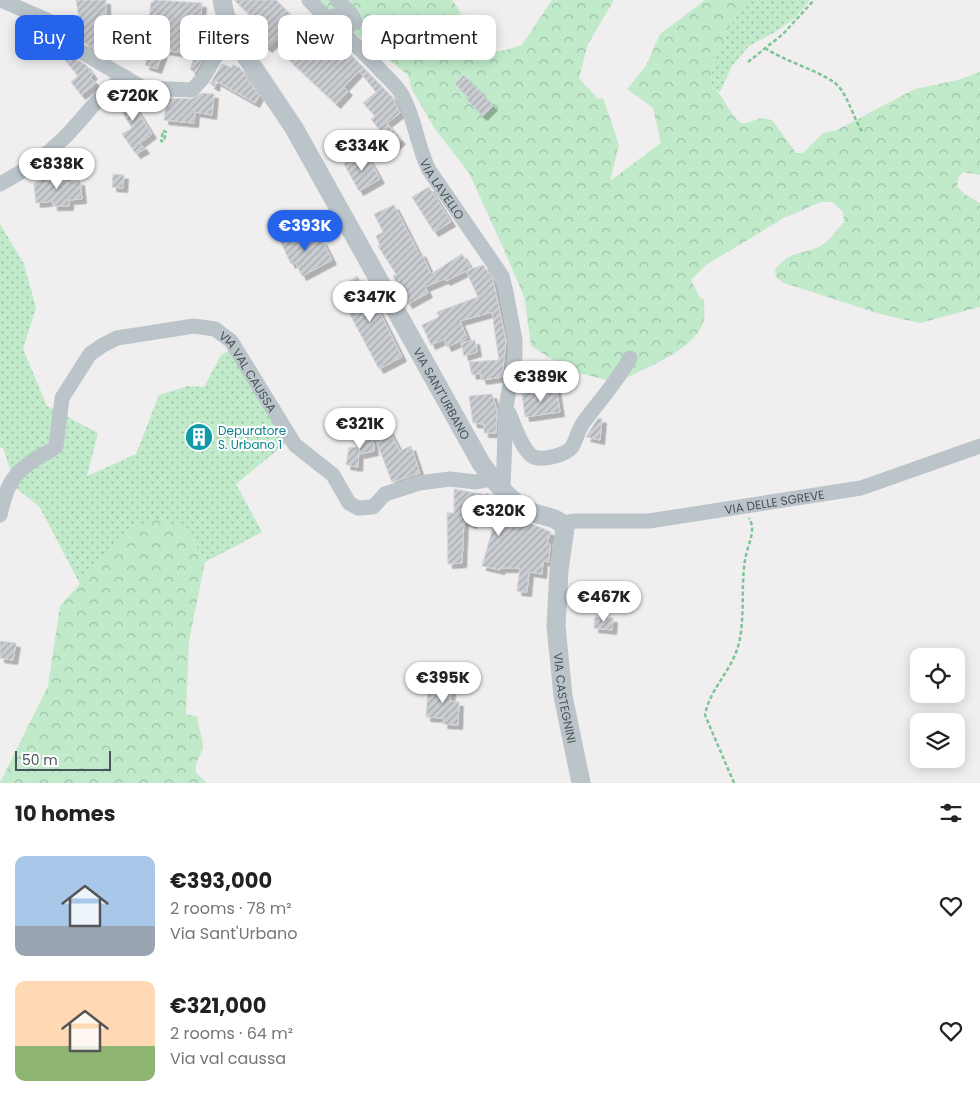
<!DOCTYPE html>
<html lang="en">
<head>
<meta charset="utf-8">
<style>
	body { margin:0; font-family:Poppins,sans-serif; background:#f2f2f2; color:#222; height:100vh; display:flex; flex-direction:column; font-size:19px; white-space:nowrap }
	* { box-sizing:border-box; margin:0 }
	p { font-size:16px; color:#767676 }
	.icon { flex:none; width:28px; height:28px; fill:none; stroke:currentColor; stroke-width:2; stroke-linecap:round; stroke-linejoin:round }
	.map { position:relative; height:783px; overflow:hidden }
	.drawer { display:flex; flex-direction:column; background:#fff; flex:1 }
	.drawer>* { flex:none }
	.guide { position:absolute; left:15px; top:15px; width:500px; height:45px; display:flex; gap:10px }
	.fabs { position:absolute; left:910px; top:648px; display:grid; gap:10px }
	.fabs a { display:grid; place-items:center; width:55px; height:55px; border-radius:10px; background:#fff; box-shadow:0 2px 12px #0003; font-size:25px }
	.scale { position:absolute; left:15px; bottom:12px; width:96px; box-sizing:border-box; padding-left:5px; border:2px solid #485459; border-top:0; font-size:14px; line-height:18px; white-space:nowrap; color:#485459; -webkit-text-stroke:4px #fff; paint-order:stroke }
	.price { position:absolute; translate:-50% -42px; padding:0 11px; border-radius:18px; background:#fff; color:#222; font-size:16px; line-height:32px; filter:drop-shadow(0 1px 2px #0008) }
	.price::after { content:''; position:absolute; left:50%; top:30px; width:15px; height:11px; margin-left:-8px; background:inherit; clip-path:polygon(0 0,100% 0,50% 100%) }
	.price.current { background:#2563eb; color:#fff }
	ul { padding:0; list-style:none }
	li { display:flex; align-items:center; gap:15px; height:125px; padding:0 15px }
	li span { display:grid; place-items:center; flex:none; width:140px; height:100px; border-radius:10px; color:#555 }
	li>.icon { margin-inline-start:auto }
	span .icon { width:60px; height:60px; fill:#fffc; stroke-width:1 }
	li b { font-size:21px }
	h2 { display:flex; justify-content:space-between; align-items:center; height:60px; padding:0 15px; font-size:21px }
	.pill { padding:0 18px; border-radius:10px; background:#fff; box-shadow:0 2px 12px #0003; font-size:18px; line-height:45px }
	.pill.current { background:#2563eb; color:#fff }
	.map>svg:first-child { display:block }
</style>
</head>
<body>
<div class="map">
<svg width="980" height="783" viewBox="0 0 980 783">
	<defs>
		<pattern id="grass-dots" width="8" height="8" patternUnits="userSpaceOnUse" patternTransform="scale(1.25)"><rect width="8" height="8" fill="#c0eaca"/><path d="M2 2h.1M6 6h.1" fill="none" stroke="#9ec0a7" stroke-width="1.8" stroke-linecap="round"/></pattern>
		<pattern id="forest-crowns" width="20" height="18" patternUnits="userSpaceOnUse" patternTransform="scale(1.25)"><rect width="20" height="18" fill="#c0eaca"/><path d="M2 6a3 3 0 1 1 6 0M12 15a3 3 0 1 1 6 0" fill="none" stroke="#9ec0a7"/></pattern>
		<pattern id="building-hatch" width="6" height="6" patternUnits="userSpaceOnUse" patternTransform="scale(1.25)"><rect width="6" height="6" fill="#c9ccd0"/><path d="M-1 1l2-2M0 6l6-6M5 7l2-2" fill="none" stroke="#a5a8ac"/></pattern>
		<filter id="shadow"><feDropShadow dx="4.5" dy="4.5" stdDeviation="0" flood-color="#0004"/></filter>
	</defs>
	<rect width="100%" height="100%" fill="#f0eeee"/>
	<path fill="url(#grass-dots)" d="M745,0h65l-14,17 -19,14 -28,15 -17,20 -12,26 -9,-6c1,-37 19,-56 34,-86z
		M0,224l24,40 12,44 -13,41 24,57 51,27 -11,43 49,-22 23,-59 29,-9 16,1 17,-32 17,-9 55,91 -57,47 26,48 -57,30 -19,-34 -58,2 -48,54 -41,-78 -22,-17 -14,-41h-3z"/>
	<path fill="url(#forest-crowns)" d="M314,0h138c14,16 18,49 43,51 8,1 19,-4 27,-6l30,-45h62l-26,44 -9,34 19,21 5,-1 16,47 -9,36 51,-38 -8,-35 -26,-19 19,-23 14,-32 45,-34h40c-15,30 -33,49 -34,86 16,11 15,27 32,38l18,-6 11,2 24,33h7l20,-20 14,-3 78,-41 43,-9 22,-8v103l-17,-3 -5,6 -1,9 9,8 14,8v104l-60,16 -40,-9 -96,-31 -8,-6 -1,-7c14,-19 25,-15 44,-23 9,-4 18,-18 25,-25l-1,-10 -11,-10h-11l-37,16 -78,47 -15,15 9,18 4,2c0,6 1,14 0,20 -8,31 -62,48 -86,63l-47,-12 -40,-25 -7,-50 -23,-53 -32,-70 -34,-44 -23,-39 -4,-15 -37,-30 -53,-37z
		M156,520l30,8 19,34 -16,79 -3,73 12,3c-1,11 5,19 5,29 -1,10 -9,14 -7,27l11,10h-207l48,-97 12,-80 68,-76z"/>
	<path fill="url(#building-hatch)" stroke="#d2d5d9" filter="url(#shadow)" d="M76,0h30v36l25,1 -7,17 -18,-11v12l-20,-11 -11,-13 6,-1z
		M154,0l48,3 -3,38 13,2 -17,30 -5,-4 5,-14 -31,-5 -7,19 -12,-4 6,-17 -20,-3 2,-15 15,2 3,-30h3z
		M234,0h42l37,38 10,-10 2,1 67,68 8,16 -13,10 14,17 -8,7 -22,-28 4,-3 -12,-13 13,-11 -17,-21 -15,16 4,4 -12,13 -48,-45 4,-6 -15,-14 -9,9 -24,-18 -3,-7 8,-9z
		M45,30l5,2 23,25 13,8 7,10 -3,2 6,6 -15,12 -10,-13 7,-6 -26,-32 -6,5 -10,-12z
		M222,64l10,4 1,-3 7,3 19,28 -4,7 -39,-22 -1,6 -5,-3z
		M464,75l29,31 -10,10 -17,-17 2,-2 -13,-13z
		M124,89l28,45 -12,9 5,6 -9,5 -14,-20 10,-6 -19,-30z
		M202,93l12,1 -2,21 -17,-3 -1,11 -30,-3 3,-22 25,1z
		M365,152l15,27 -21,12 -15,-27z
		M65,172l1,10 14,-1 2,18 -13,1v6h-16v-5l-17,2 -2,-19 16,-11z
		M113,174l11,1 -1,13 -11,-1z
		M429,187l22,35 -17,10 -22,-35z
		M394,205l25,49 2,-2 10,22 31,-20 9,15 -3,1 15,-5 10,15 13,61 -4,36 -20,3 -2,-7 -8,2 -3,-13 30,-2 -7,-48 -32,9 7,17 -20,9 -3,-8 -13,6 -9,-20 17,-8 -2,-5 41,-15 -12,-26 -20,10 -2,-2 -19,8 3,6 -20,11 -15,-28 3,-2 -18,-28 2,-1 -4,-9 7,-4 -9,-18z
		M306,228l8,16 8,-4 10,20 -30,16 -7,-14 -4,2 -11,-24z
		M357,276l22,35 23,46 -23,12 -42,-79z
		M475,340l2,12 -13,4 -3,-13z
		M556,388l4,24 -35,5 -3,-24z
		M492,394l5,16 -1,23h-12v-9l-11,-1 -4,-27z
		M598,418l4,1 -2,21 -14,-3z
		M389,430l11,21 11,-5 9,27 -28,9 -18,-47z
		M373,435l1,16 -14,3 -1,-6 -1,19 -12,-2 3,-18 10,1 -3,-8z
		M454,489l32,6 1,-2 33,26 31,13 -4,10 3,2 -1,18 -6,-1 -1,13 -13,-2 -2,20 -10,-1 3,-23h-19l-1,2 -18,-4 13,-46 -17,-8 -6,12 -8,-3 -2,42 -14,1 -1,-51h7z
		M595,617l18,1 -1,12 -18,-2z
		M0,641l16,2 -3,17 -13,-2z
		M438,681l14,1 -2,19 9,1 -1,23 -15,-1 1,-6 -18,-1 2,-28 9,1z"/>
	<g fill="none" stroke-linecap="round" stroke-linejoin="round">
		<path stroke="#7bc596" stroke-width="2.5" stroke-dasharray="4 2.5" stroke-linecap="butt" d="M765,48c18,13 65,26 75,40 10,14 14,31 23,45
			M748,62l35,-28 31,-34
			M163,131l3,1 -2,9h-3z
			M734,783l-29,-68c4,-22 20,-38 29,-58 14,-29 5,-71 12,-102 3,-13 10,-25 3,-37"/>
		<g stroke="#bac4c9" stroke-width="15">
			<path d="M1,0l55,24 24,27 63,37 49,2 11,-12 28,-48"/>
			<path id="s1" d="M309,0c23,25 50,46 73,72 7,7 16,15 20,23 13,23 15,51 27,75l73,106 4,16 9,48v16l-9,51 -3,83"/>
			<path d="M333,16l15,10 7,-4 -3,-7 -15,-15"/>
			<path d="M0,184c23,-12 47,-29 65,-47 20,-20 36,-45 60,-60"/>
			<path d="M509,413c6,13 12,35 23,43 8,6 34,-1 40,-9 4,-7 6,-16 11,-24 16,-22 34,-41 47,-65"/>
			<path id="s2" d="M0,515c6,-27 11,-41 37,-57 6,-4 14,-6 19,-12l6,-48 28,-44 13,-9 14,-7 77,-12 21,3 16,12 64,104 38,30 16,28 9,5 15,-1 12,-13 34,-11 31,-4 26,3 16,-3"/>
			<path id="s3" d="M562,523l13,-2h74l212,-33 119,-42"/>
		</g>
		<path stroke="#bac4c9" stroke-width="19" id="s4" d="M222,0l3,14 12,29 57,85 187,335c13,18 31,42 53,50 11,4 25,4 31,15l-6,42 -3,56 7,70 18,87"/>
	</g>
	<defs>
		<symbol id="building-disc" viewBox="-11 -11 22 22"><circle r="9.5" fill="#0f9aa8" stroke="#fff"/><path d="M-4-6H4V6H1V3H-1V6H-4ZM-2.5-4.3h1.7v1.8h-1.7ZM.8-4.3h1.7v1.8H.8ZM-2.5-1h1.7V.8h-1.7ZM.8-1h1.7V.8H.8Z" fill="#fff"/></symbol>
	</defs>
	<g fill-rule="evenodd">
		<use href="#building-disc" x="183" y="421" width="32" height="32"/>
	</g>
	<g text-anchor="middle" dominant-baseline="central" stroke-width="4" stroke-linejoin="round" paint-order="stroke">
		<g font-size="12" fill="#485459" stroke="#fff">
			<text stroke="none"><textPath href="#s1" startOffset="236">VIA LAVELLO</textPath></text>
			<text stroke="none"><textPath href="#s2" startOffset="379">VIA VAL CAUSSA</textPath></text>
			<text stroke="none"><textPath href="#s4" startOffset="452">VIA SANT'URBANO</textPath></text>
			<text stroke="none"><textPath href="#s3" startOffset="214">VIA DELLE SGREVE</textPath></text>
			<text stroke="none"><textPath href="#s4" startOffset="812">VIA CASTEGNINI</textPath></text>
		</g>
		<g font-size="12" fill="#0d838f" stroke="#fff" text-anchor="start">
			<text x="218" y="430">Depuratore<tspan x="218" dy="14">S. Urbano 1</tspan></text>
		</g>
	</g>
</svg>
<div class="fabs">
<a><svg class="icon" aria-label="locate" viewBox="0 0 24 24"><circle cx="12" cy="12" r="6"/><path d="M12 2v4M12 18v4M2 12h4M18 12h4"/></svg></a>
<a><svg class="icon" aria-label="layers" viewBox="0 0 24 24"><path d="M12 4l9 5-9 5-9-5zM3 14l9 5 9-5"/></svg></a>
</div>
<div class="scale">50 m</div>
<b class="price" style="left:133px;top:122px">€720K</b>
<b class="price" style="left:362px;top:172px">€334K</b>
<b class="price" style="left:57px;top:190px">€838K</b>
<b class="price current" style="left:305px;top:252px">€393K</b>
<b class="price" style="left:370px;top:323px">€347K</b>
<b class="price" style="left:541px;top:403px">€389K</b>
<b class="price" style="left:360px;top:450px">€321K</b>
<b class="price" style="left:499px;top:537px">€320K</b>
<b class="price" style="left:604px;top:623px">€467K</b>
<b class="price" style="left:443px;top:704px">€395K</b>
<div class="guide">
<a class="pill current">Buy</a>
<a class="pill">Rent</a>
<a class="pill">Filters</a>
<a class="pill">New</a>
<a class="pill">Apartment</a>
</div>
</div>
<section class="drawer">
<h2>10 homes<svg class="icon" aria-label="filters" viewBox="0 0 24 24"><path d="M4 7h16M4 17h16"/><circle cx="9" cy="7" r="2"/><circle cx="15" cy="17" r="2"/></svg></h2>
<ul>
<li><span style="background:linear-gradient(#a9c7e8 70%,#9aa5b1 0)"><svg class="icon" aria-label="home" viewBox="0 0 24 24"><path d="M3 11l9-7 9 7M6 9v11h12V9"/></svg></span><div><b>€393,000</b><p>2 rooms · 78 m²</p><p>Via Sant'Urbano</p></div><svg class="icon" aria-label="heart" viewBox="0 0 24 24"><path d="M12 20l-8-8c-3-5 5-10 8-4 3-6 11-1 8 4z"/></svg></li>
<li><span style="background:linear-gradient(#ffd9b3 65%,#8fb573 0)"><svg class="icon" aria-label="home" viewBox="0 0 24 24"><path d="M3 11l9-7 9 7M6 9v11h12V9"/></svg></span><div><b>€321,000</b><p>2 rooms · 64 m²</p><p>Via val caussa</p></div><svg class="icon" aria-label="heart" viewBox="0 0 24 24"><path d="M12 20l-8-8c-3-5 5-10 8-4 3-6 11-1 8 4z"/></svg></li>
</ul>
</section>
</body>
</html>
